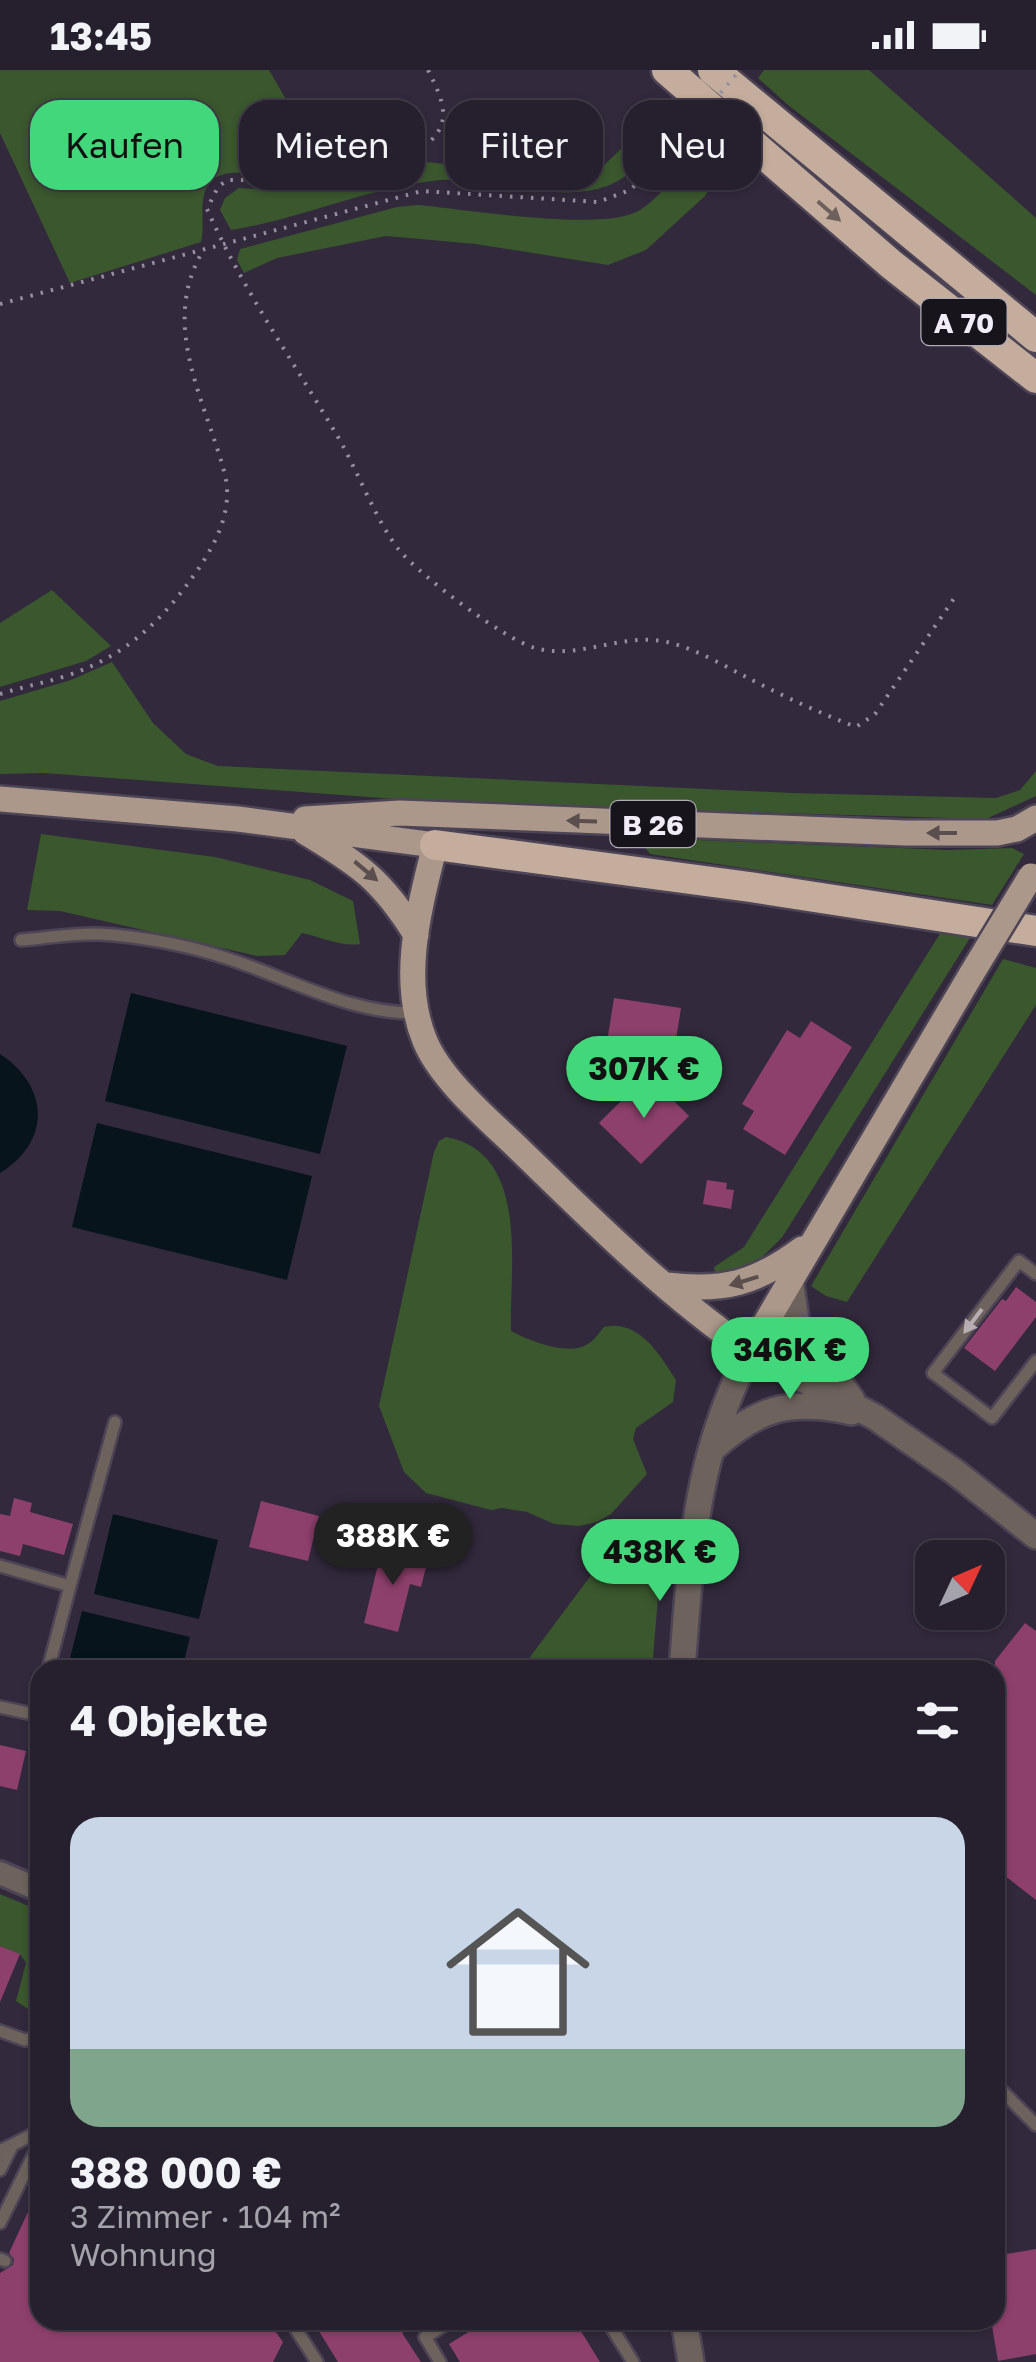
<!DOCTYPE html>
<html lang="de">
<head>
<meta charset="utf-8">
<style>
	body { margin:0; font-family:"Golos Text",sans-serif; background:#2e2735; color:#f1f3f6; height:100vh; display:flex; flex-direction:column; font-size:38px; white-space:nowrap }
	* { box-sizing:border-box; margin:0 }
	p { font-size:32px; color:#a4a2aa }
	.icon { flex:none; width:55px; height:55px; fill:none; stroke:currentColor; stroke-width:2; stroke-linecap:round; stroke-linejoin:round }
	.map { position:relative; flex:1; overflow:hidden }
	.drawer { position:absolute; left:30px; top:1590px; width:975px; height:670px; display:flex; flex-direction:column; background:#261f2d; border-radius:30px; box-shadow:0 2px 8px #0004,0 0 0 2px #423d49 }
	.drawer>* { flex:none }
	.banner { position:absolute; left:30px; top:30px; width:978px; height:90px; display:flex; gap:20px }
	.needle { width:65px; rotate:46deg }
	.controls { position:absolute; left:915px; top:1470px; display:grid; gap:20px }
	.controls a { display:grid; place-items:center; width:90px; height:90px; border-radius:20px; background:#261f2d; box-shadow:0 2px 8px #0004,0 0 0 2px #423d49; font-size:50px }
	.price { position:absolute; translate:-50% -85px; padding:0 22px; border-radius:35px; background:#43d77b; color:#111; font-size:32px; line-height:65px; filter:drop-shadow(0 2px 5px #0008) }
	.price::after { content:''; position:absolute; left:50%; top:60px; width:30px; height:22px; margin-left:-15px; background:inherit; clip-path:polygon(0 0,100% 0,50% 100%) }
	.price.on { background:#222; color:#fff }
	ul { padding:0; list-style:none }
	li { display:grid; align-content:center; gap:20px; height:530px; padding:0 40px }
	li+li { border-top:2px solid #423d49 }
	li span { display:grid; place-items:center; height:310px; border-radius:30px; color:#555 }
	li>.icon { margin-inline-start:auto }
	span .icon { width:180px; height:180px; fill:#fffc; stroke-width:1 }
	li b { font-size:42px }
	h2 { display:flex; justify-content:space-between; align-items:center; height:120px; padding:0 40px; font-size:42px }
	.tag { padding:0 35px; border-radius:30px; background:#261f2d; box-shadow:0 2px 8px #0004,0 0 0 2px #423d49; font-size:35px; line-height:90px }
	.tag.on { background:#43d77b; color:#111 }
	.status { display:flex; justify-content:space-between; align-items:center; height:70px; padding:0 50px; background:#261f2d; direction:ltr }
	.status svg { height:28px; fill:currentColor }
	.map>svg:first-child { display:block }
</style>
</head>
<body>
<div class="status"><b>13:45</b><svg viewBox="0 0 49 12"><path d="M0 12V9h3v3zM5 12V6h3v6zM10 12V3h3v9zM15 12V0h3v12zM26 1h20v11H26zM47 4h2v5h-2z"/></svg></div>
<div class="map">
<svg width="1036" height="2292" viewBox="0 0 1036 2292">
	<rect width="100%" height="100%" fill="#32293c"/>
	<path fill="#3a572e" d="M0,0h269l58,100c-12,3 -26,9 -38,10 -27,0 -73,-24 -85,15 -4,15 1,32 -3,47l-131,41 -70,-150z
		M764,0h105l167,148v77l-248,-190 -30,-27z
		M664,47l10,8c-19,21 -39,51 -67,61 -54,19 -113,-11 -167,-6 -72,7 -138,39 -209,50l-11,-20 5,-12 14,-10 55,4 116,-32 152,18 36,-7 53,-51z
		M702,71l19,21 1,9 -17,25 -59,54 -38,15 -132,-21 -90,-8 -109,22 -33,15 -7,-13 3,-11 157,-42 21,-2c48,4 186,28 222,5 25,-16 43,-46 62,-69z
		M52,520l59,56 -25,15 -86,26v-64z
		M112,592l41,61 33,31 32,12 574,27 204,5 24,-8 16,-19v25l-50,23 -524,-15 -418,-31 -44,1v-73l71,-21z
		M41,764l174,23 95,23 43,21 7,43c-19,3 -39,-7 -58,-11l-17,22 -28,1 -197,-45 -33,-1z
		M648,768l300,12 64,-2 12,6 -32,51 -342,-51 -6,-8z
		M941,862l29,6 -187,298c-23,25 -34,34 -67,41l-2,-10 30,-20z
		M1003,889l33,9v37l-189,297 -21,-6 -15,-10z
		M446,1067c85,15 63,133 65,194 17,9 56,25 75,14 7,-3 13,-12 18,-18 35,-8 56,28 72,53l-3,22 -37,26 -3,11 14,35 -36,40 -14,8 -18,4 -25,-2 -27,-12 -25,-4 -11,2 -65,-17 -22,-21 -25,-66 55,-254 5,-11z
		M641,1462l18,53 -7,85h-124l-1,-9 91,-122z
		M0,1824l40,17v106l-24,-16 10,-38 -6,-9 -20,-8z"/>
	<path fill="#08141c" d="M131,923l216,53 -27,108 -215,-53z
		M0,984c49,32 52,87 0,119z
		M97,1053l215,53 -25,104 -215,-53z
		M113,1444l105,26 -19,79 -105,-25z
		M82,1541l108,26 -8,33h-115z"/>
	<path fill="#8e406c" d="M614,928l67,10 -7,44 -67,-10z
		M811,951l41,26 -67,108 -42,-26 11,-18 -12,-7 45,-74 13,8z
		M656,1013l33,33 -48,48 -42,-41 36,-36 8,9z
		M707,1110l20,3 -1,6 8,1 -3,19 -28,-5z
		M1016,1217l20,15v15l-41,54 -31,-23 38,-49 4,2z
		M14,1428l18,5 -2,9 43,12 -9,31 -41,-11 -3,12 -20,-5v-37l10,2z
		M261,1431l58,15 -11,45 -59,-14z
		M382,1478l46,11 -7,28 -11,-3 -12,48 -34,-9z
		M1025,1553l11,8v269l-41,-32v-207z
		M0,1675l26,6 -9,39 -17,-4z
		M0,1876l20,8 -20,48z
		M40,2116v134h216l17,8 10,14 -10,20h-273v-89l13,-8 1,-6 -5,-6z
		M1036,2179v105l-38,7 -7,-41h4v-64z
		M312,2250h111l-21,13 19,29h-83z
		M488,2250h86l26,42h-140l-11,-18z"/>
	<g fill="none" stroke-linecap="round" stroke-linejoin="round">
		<defs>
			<path id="service" d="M21,870c25,-2 52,-7 77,-6 41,2 89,11 128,24 63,20 123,56 191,55
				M1036,1204l-17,-13 -86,112 59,45 44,-57
				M0,1496l70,20 45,-164
				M48,1600l22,-84
				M0,1637l37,8 3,-12
				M0,1961l25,9 15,-3
				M995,2014l41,41
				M0,2081l40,-20
				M0,2100l11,-22
				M0,2153l40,-81
				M0,2189l5,2
				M290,2250l27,42
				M607,2250l26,42
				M440,2292l-15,-25 28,-17"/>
			<path id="minor" d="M0,1803l40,17"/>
			<path id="tertiary" d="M790,1209l8,54 12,20 20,17 22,30
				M711,1380c46,-42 79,-52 141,-38
				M682,1600c7,-85 10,-173 40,-254 7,-22 18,-43 27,-65l126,66 80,55 81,64
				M684,2250l7,42"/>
			<path id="primary" d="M0,729l238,20 197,26c-15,61 -36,134 -10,196 16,39 64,79 95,109 72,70 146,144 229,201l223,-378
				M305,749l95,-6 505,20h92l20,-4 19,-11
				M305,762c55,33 77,48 111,103
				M667,1215c57,7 89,-2 135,-36"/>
			<path id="motorway" d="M667,0l225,195 144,113
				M713,0l323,267
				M435,775l315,42 286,44"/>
		</defs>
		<use href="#service" stroke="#4d4456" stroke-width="16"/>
		<use href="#minor" stroke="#4d4456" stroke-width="28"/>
		<use href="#tertiary" stroke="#4d4456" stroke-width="30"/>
		<use href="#primary" stroke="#4d4456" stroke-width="30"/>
		<use href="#motorway" stroke="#4d4456" stroke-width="35"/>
		<path stroke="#968f9f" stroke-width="4" stroke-dasharray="2.5 8" stroke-linecap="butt" d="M428,0c16,32 27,56 -8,79l-134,37 -28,-6h-31l-9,7 -11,22c35,79 84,149 128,223 21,34 42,92 65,119 22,26 104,88 135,97 42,12 84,-14 127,-7 32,6 62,25 90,39 35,18 68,33 104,47l19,-13 80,-117
			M0,234l422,-113 176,11 32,-12 43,-41
			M0,624c22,-7 44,-11 66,-18 61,-20 98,-57 133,-108 18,-27 34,-59 26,-93 -19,-74 -67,-151 -21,-226"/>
		<use href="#service" stroke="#6d635c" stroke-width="11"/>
		<use href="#minor" stroke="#6d635c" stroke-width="22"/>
		<use href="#tertiary" stroke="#6d635c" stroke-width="25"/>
		<use href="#primary" stroke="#ab988a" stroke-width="25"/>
		<use href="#motorway" stroke="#c4ad9c" stroke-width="30"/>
		<defs>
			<path id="primary-bridge" d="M972,903l59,-97"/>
		</defs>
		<use href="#primary-bridge" stroke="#4d4456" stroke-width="30" stroke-linecap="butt"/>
		<path stroke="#968f9f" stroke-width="4" stroke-dasharray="2.5 8" stroke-linecap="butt" d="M673,79l67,-79"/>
		<use href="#primary-bridge" stroke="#ab988a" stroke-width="25"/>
	</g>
	<defs><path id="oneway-solid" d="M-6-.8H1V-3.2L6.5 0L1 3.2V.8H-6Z" transform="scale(2.5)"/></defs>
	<use fill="#6e605c" href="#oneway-solid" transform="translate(829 141) rotate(41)"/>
	<g fill="#5a4f4e">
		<use href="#oneway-solid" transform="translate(582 751) rotate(-178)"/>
		<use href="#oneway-solid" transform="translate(942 763) rotate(180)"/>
		<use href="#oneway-solid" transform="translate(366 801) rotate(40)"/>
		<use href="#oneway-solid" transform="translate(744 1211) rotate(163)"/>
	</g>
	<use fill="#b6aeb2" href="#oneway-solid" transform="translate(973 1251) rotate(127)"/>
	<g text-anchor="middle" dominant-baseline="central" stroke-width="8" stroke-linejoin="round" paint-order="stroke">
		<g fill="#18141c" stroke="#b0abb6" stroke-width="2.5">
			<rect x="921.5" y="229" width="85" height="46" rx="8"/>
			<rect x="610.5" y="731" width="85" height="46" rx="8"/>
		</g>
		<g font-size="28" font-weight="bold" fill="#f1ecf8">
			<text x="964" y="252">A 70</text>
			<text x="653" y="754">B 26</text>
		</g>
	</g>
</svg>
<div class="controls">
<a><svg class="needle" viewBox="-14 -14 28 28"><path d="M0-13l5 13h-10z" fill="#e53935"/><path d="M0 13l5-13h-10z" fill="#a4a2aa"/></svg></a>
</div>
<b class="price" style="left:644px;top:1051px">307K €</b>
<b class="price" style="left:790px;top:1332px">346K €</b>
<b class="price on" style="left:393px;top:1518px">388K €</b>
<b class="price" style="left:660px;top:1534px">438K €</b>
<div class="banner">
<a class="tag on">Kaufen</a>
<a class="tag">Mieten</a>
<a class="tag">Filter</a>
<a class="tag">Neu</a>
</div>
<section class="drawer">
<h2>4 Objekte<svg class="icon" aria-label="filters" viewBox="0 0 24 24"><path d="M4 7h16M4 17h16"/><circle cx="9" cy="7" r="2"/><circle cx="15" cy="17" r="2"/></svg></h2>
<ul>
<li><span style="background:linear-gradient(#c9d6e8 75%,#7fa58c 0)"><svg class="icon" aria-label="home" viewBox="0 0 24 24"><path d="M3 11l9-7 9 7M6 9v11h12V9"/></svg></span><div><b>388 000 €</b><p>3 Zimmer · 104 m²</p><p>Wohnung</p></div></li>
</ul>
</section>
</div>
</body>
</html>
